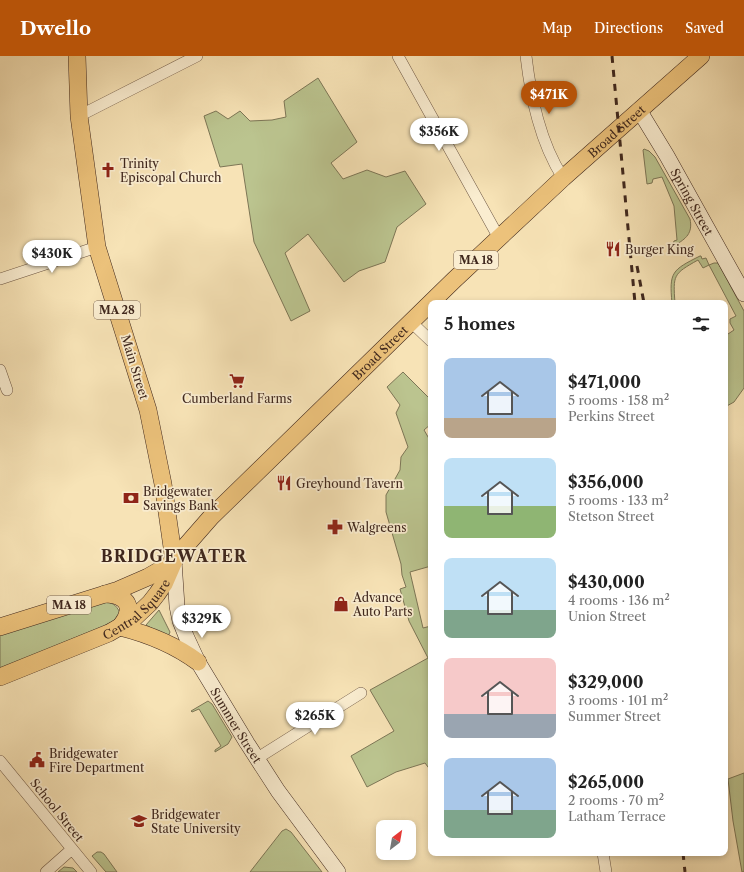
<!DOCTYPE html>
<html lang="en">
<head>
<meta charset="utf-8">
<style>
	body { margin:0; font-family:"Libre Caslon Text",serif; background:#f6f6f6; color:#222; height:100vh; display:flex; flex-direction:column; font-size:15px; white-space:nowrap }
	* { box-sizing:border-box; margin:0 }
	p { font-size:13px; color:#767676 }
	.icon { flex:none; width:22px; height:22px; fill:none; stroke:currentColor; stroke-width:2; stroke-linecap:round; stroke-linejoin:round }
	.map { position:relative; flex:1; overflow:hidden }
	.side { position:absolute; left:428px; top:244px; width:300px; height:556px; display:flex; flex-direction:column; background:#fff; border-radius:8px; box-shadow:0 2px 6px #0003 }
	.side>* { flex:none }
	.needle { width:26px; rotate:31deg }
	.buttons { position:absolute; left:376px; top:764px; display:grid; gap:8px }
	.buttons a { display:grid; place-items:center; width:40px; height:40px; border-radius:8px; background:#fff; box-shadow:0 2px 6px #0003; font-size:20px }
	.price { position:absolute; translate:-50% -34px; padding:0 9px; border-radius:14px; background:#fff; color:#222; font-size:13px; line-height:26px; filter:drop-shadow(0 1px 2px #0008) }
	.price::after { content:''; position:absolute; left:50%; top:24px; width:12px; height:9px; margin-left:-6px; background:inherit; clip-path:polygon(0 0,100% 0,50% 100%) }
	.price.selected { background:#b45309; color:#fff }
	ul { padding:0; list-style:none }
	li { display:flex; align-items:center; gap:12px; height:100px; padding:0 16px }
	li span { display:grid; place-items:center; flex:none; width:112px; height:80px; border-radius:8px; color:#555 }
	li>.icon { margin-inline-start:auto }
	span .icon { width:48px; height:48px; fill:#fffc; stroke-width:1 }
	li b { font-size:17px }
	h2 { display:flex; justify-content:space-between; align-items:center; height:48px; padding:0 16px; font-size:17px }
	header { display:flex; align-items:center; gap:24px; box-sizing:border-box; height:56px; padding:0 20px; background:#b45309; color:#fff }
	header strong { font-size:19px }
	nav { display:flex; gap:22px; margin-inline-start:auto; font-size:14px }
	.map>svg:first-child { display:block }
</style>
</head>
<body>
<header>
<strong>Dwello</strong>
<nav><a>Map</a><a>Directions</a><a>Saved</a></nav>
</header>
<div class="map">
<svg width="744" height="816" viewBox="0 0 744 816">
	<rect width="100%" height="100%" fill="#f7e3b6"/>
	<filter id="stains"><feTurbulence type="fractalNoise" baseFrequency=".005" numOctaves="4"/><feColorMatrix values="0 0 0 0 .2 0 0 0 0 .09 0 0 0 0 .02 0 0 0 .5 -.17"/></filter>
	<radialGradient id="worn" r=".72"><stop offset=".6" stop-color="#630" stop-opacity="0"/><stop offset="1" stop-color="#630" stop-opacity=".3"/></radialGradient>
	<path fill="#bbc48f" stroke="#7d7656" d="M318,22l39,64 -26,21 12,16 24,-9 19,7 19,-6 21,33 -29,23 -12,35 -26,9 -15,11 -36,-48 -23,19 25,58 -19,10 -37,-79 -12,-78 -22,3 -16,-51 12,-5 12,8 12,-8 10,10 22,-1 14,-3 -2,-16z
		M644,93l5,2 6,6 35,62c3,14 -4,20 -15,26l-2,-1 1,-3 3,-1 -3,-34 -12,-29 -9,2 -1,4 -5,1 -4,-34z
		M700,200h1l1,3 4,-1 3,7 5,-2h4l26,48v77l-10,14 -9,5v-71l9,-6 -4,-7v-4l6,-3 -27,-51 -6,3 -5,-8c-25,14 -25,15 -23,43h-3c-3,-31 0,-33 28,-47z
		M403,316l28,28v24l-7,6 7,12v124l-21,6 13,56 8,-2v145l-6,-8 -29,9 -29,15 -16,-31 43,-25 -24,-41 58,-32 -19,-37 -9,-32 6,-2 -4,-12 -1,-11 -15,-52v-17l14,-25 1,-13 7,-10 -12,-34 4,-8 -13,-18z
		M104,545c8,2 12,3 16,12l-5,8 -115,48v-36z
		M159,554l11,22 -2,5 -22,-12z
		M208,645l4,3 20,33 -4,7 -13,8v-2l6,-4 -22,-37 -7,3 -1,-1z
		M744,717v99h-2l-9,-51 -5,-42z
		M286,773l5,3 31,40h-72l32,-41z
		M97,796h4l3,2 13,18h-11l-14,-16z
		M64,811l9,1 4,4h-19z"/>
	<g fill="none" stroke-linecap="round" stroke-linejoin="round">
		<defs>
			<path id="street" d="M398,0l101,182
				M526,0c5,42 14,86 37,122
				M79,60l118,-60
				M0,223l97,-32
				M411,266l20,19
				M0,314l7,20
				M256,703l105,-66
				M0,705l91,111
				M603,797l3,19
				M46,816l26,-23"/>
			<g id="secondary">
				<path id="s1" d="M639,54l28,46 77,138"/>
				<path id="s2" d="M174,505l3,45 3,15 6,15 12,26 49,81 31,48 60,81"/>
			</g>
			<g id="primary">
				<path d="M105,538c12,0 28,6 22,21 -1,4 -4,8 -7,12"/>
				<path id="s3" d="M0,571l118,-37 30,-13 21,-12 42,-48 243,-237 109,-102 138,-122"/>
				<path d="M120,571c28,7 55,18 78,35"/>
				<path id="s4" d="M0,621l109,-44 24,-14 17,-16 7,-9 7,-10 10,-23 -11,-77 -15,-74 -51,-163 -18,-131 -2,-60"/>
			</g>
		</defs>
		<use href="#street" stroke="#6d5643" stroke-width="12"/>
		<use href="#secondary" stroke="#3f271d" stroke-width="16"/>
		<use href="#primary" stroke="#3f271d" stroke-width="18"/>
		<use href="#street" stroke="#faedd0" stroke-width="11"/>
		<use href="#secondary" stroke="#faedd0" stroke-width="15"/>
		<use href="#primary" stroke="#ecc27b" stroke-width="17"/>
		<path stroke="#3f271d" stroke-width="3" stroke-dasharray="7 7" stroke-linecap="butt" d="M612,0l23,247
			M637,210l7,37
			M683,797l2,19"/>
	</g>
	<defs>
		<symbol id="church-bare" viewBox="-9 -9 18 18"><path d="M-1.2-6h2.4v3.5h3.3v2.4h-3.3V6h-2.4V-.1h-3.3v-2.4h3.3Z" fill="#8f2418" stroke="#faedd0" stroke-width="2.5" paint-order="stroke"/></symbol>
		<symbol id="restaurant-bare" viewBox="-9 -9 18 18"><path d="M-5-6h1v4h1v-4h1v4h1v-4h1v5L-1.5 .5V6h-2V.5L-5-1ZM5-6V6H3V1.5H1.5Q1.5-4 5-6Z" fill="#8f2418" stroke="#faedd0" stroke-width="2.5" paint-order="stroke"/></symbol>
		<symbol id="supermarket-bare" viewBox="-9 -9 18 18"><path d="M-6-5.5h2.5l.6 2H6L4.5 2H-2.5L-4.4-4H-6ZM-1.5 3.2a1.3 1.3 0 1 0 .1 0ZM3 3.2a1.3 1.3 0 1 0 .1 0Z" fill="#8f2418" stroke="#faedd0" stroke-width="2.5" paint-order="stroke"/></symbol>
		<symbol id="bank-bare" viewBox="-9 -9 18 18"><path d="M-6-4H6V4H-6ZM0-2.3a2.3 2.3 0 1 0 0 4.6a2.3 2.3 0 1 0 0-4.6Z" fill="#8f2418" stroke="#faedd0" stroke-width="2.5" paint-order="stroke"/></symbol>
		<symbol id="pharmacy-bare" viewBox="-9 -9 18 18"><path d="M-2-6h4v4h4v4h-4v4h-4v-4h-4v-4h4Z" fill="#8f2418" stroke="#faedd0" stroke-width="2.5" paint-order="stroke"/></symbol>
		<symbol id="shop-bare" viewBox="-9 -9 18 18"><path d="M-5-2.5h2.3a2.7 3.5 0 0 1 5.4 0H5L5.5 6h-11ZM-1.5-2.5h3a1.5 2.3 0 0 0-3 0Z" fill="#8f2418" stroke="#faedd0" stroke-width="2.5" paint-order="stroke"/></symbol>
		<symbol id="civic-bare" viewBox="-9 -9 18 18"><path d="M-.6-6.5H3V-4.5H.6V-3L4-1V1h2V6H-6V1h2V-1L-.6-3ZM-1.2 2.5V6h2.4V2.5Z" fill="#8f2418" stroke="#faedd0" stroke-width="2.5" paint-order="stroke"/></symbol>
		<symbol id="university-bare" viewBox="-9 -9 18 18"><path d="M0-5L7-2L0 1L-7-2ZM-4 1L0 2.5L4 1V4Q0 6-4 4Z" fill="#8f2418" stroke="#faedd0" stroke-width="2.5" paint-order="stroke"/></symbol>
	</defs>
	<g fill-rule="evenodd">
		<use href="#church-bare" x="97" y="103" width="22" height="22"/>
		<use href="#restaurant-bare" x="602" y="182" width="22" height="22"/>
		<use href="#supermarket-bare" x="226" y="314" width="22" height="22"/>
		<use href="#restaurant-bare" x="273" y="416" width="22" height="22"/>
		<use href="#bank-bare" x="120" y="431" width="22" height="22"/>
		<use href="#pharmacy-bare" x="324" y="460" width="22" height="22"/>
		<use href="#shop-bare" x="330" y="537" width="22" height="22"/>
		<use href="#civic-bare" x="26" y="693" width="22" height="22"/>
		<use href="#university-bare" x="128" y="754" width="22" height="22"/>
	</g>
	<g text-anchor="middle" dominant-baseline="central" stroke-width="3.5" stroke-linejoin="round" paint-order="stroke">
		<g fill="#faedd0" stroke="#776253" stroke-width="1">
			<rect x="454" y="195" width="44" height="18" rx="3"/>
			<rect x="94" y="245" width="46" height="18" rx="3"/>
			<rect x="47" y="540" width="44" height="18" rx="3"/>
		</g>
		<g font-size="11" font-weight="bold" fill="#3f271d">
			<text x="476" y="204">MA 18</text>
			<text x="117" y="254">MA 28</text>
			<text x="69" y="549">MA 18</text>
		</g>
		<g font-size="12" fill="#3f271d" stroke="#faedd0">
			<text stroke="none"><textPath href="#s3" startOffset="804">Broad Street</textPath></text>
			<text stroke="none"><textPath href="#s1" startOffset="106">Spring Street</textPath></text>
			<text stroke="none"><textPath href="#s3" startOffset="480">Broad Street</textPath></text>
			<text transform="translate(135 311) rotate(73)">Main Street</text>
			<text stroke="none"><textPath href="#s4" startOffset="154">Central Square</textPath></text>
			<text stroke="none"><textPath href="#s2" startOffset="179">Summer Street</textPath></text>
			<text transform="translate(57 754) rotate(51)">School Street</text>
		</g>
		<g font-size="12" fill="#3f271d" stroke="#faedd0" text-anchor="start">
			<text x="120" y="107">Trinity<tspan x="120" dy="14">Episcopal Church</tspan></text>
			<text x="625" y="193">Burger King</text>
			<text x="237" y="342" text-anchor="middle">Cumberland Farms</text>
			<text x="296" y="427">Greyhound Tavern</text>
			<text x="143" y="435">Bridgewater<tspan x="143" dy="14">Savings Bank</tspan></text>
			<text x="347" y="471">Walgreens</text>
			<text x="353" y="541">Advance<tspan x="353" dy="14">Auto Parts</tspan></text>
			<text x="49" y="697">Bridgewater<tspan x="49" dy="14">Fire Department</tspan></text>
			<text x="151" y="758">Bridgewater<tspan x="151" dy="14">State University</tspan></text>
		</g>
		<g font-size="16" font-weight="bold" letter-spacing="1" fill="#3f271d" stroke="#faedd0">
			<text x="174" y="500">BRIDGEWATER</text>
		</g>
	</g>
	<rect width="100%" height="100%" filter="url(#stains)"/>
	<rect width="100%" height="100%" fill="url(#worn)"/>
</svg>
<div class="buttons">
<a><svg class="needle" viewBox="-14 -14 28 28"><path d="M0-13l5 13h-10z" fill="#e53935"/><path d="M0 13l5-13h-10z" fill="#767676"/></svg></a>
</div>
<b class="price selected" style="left:549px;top:59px">$471K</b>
<b class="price" style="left:439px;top:96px">$356K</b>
<b class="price" style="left:52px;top:218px">$430K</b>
<b class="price" style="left:202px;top:583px">$329K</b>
<b class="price" style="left:315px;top:680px">$265K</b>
<section class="side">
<h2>5 homes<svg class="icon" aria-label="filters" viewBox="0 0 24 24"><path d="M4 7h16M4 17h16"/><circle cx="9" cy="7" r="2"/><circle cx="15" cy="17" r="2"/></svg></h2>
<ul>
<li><span style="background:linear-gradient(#a9c7e8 75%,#b9a48a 0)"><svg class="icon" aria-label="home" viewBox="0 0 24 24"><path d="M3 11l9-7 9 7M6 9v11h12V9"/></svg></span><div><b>$471,000</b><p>5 rooms · 158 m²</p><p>Perkins Street</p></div></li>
<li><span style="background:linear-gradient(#bfe0f5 60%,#8fb573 0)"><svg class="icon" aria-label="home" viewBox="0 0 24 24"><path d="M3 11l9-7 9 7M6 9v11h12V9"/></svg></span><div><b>$356,000</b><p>5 rooms · 133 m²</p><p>Stetson Street</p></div></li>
<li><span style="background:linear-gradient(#bfe0f5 65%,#7fa58c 0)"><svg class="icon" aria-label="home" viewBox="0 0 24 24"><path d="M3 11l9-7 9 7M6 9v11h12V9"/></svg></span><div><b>$430,000</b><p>4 rooms · 136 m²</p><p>Union Street</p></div></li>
<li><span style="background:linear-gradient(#f6c9c9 70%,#9aa5b1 0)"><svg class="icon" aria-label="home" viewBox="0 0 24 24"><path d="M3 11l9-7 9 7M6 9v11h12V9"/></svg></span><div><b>$329,000</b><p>3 rooms · 101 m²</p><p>Summer Street</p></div></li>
<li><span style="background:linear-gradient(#a9c7e8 65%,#7fa58c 0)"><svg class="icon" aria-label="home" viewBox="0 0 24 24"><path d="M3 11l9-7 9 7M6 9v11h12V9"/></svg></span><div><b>$265,000</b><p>2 rooms · 70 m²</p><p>Latham Terrace</p></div></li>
</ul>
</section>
</div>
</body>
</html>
